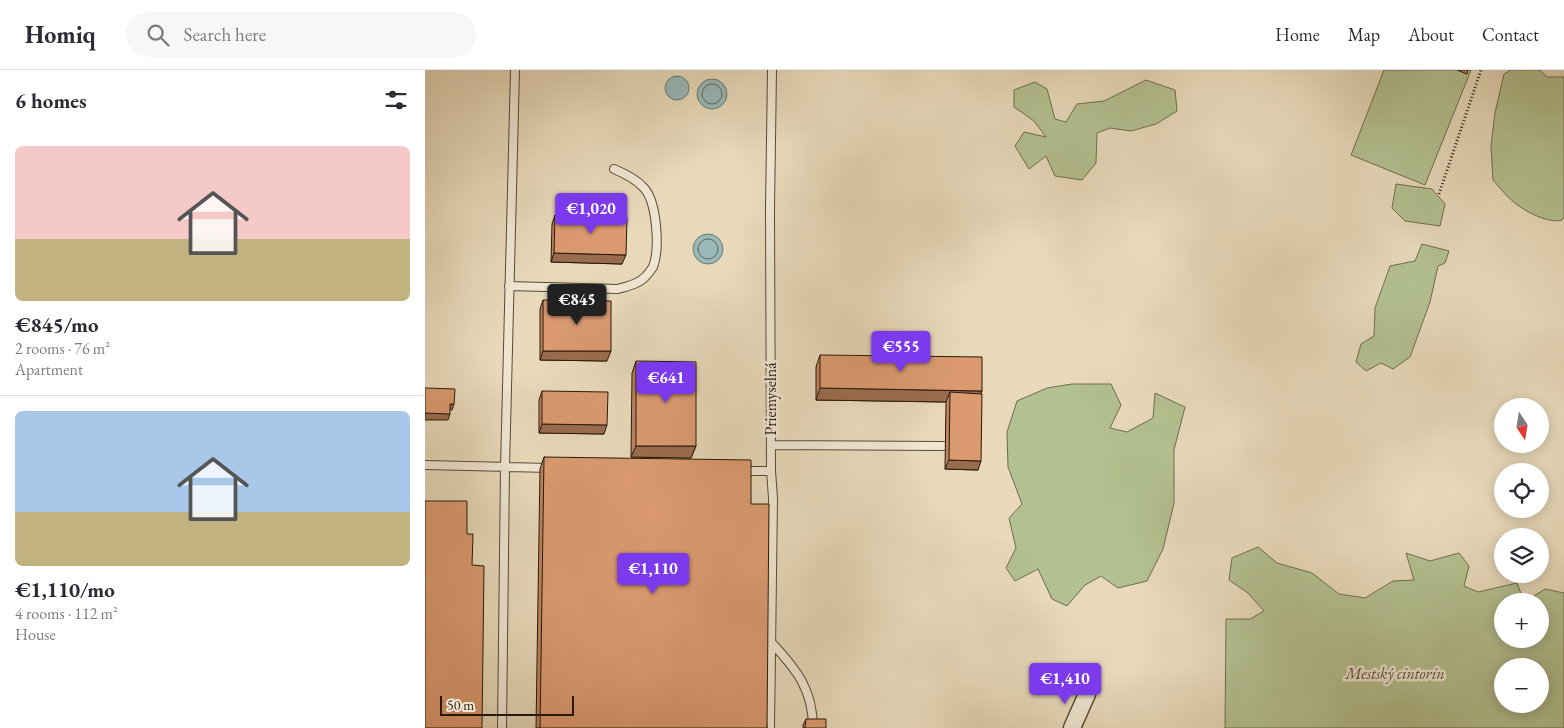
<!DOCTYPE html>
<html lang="en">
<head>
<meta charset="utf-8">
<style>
	body { margin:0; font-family:"EB Garamond",serif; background:#f7f7f7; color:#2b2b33; height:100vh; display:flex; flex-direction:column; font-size:19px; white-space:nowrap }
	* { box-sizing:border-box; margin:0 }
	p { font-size:16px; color:#7c7c81 }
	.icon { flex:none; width:28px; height:28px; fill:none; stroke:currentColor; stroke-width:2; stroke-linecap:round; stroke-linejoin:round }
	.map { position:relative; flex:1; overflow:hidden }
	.panel { display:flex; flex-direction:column; background:#fff; width:425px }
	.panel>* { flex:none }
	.needle { width:32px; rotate:168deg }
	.buttons { position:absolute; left:1069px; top:328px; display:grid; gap:10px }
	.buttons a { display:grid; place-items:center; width:55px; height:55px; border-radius:50%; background:#fff; box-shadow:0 2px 12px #0003; font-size:25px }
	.scale { position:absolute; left:15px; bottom:12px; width:134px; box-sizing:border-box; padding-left:5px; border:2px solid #29190a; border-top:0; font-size:14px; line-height:18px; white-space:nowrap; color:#29190a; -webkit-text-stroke:4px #efe6d2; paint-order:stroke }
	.price { position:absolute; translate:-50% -42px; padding:0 11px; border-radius:5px; background:#7c3aed; color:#fff; font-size:16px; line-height:32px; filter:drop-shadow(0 1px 2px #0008) }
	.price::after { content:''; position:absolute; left:50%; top:30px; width:15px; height:11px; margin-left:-8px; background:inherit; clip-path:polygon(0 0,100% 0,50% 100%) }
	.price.active { background:#222; color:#fff }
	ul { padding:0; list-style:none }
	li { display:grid; align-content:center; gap:10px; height:265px; padding:0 15px }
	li+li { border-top:1px solid #e1e1e2 }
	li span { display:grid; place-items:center; height:155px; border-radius:8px; color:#555 }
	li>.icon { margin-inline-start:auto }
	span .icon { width:90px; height:90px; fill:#fffc; stroke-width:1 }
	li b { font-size:21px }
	h2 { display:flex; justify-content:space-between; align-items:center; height:60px; padding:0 15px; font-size:21px }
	header { display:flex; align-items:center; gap:30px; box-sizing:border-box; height:70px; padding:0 25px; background:#fff; border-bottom:1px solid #e1e1e2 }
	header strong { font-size:24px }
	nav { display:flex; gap:28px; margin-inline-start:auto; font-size:18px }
	.search { width:350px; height:45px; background:#f7f7f7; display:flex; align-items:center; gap:12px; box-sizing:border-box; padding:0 18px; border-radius:28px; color:#7c7c81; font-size:19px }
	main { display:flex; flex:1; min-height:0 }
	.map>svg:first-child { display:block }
</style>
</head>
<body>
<header>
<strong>Homiq</strong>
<div class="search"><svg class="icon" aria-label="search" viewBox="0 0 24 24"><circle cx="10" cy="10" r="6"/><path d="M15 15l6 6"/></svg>Search here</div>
<nav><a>Home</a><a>Map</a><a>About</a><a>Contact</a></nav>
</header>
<main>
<section class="panel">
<h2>6 homes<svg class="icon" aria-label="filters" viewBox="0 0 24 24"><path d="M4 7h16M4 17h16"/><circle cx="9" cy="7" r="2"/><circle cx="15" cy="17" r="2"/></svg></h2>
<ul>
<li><span style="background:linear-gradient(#f6c9c9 60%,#c2b280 0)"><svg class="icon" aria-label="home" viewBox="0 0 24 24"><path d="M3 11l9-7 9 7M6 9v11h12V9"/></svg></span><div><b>€845/mo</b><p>2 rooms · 76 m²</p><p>Apartment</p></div></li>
<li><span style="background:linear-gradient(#a9c7e8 65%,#c2b280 0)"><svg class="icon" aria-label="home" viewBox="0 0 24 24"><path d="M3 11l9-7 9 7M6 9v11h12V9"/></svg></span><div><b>€1,110/mo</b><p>4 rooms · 112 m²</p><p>House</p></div></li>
</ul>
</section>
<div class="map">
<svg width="1139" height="658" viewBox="0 0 1139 658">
	<rect width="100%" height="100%" fill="#e7d9ba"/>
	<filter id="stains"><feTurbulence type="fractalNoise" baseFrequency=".004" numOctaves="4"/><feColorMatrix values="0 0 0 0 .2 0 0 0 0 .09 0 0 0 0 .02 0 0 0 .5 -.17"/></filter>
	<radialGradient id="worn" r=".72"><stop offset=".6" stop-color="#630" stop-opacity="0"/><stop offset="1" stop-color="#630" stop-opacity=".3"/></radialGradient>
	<path fill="#b3c091" stroke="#6e6c4e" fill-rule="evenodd" d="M959,0h87l-46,115 -74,-30z
		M1086,0h29l7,7h17v140l-2,3c-13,4 -36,-8 -47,-17 -8,-6 -15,-15 -22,-23l-2,-34 4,-33 9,-39z
		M721,10l29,10 2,21 -21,13 -25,7 -21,-3 -13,5 -1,30 -14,17 -27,-4 -9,-20 -17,13 -14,-23 9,-14 22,5 -12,-16 -20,-14v-17l21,-8 12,7 8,30 11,3 11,-18 27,-3z
		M971,114l36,5 13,15 -5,22 -35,-5 -13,-13z
		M997,174l27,7 -4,12 -7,3 -8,36 -20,55 -17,12 -12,-6 -15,8 -10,-9 5,-18 13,-8 1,-28 15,-42 25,-5z
		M647,314h39l10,21 -11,23 17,4 26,-14 2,-25 30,14 -11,43v53l-11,46 -16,32 -29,7 -17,-12 -16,9 -18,21 -15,-7 -14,-30 -23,12 -9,-13 10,-20 -7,-30 13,-14 -14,-37 -1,-35 10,-31 30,-13z
		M833,477l19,16 35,10 27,21 26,4 28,-17 21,-1 -8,-27 24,8 29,-8 10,13 -5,20 14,6 39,-9 7,18h-21v38h37v-38h-14l19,-12 19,4v135h-339l1,-109h24l14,-8 -16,-18 -19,-13 3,-22zM1078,596h37v38h-37z"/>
	<path fill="#98b9b8" stroke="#6c7972" d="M240 18a12 12 0 1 1 24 0a12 12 0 1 1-24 0Z
		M272 24a15 15 0 1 1 30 0a15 15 0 1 1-30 0Z
		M268 179a15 15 0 1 1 30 0a15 15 0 1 1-30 0Z"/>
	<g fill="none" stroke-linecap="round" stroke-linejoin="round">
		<path stroke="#606961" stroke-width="1" d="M277 24a10 10 0 1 1 20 0a10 10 0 1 1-20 0Z
			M273 179a10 10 0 1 1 20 0a10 10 0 1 1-20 0Z"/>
		<defs>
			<path id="lane" d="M84,216l109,3c10,-3 21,-5 28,-13 2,-2 5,-6 7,-9 7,-18 4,-65 -9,-79 -8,-9 -19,-14 -30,-19
				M346,375l172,1
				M0,395l124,3
				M318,401h28
				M346,572c25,27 42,47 42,86
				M77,658l3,-261 10,-397
				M345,658l3,-230 -2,-27 -1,-262 2,-139"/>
			<path id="street" d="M647,658l15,-34"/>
		</defs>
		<use href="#lane" stroke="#584936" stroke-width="10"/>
		<use href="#street" stroke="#584936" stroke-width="19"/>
		<path stroke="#29190a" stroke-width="3" stroke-dasharray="1 2.5" stroke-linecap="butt" d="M1014,124l42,-124"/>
		<use href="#lane" stroke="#efe6d2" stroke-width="8"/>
		<use href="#street" stroke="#efe6d2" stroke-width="16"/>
	</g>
	<path fill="#bc8460" stroke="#29190a" d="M1032,0h11l-1,4z
		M130,145l67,49 -71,-2 1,-38z
		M118,230l64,61 -67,-1v-51z
		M395,285l162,36 -1,2 -3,77 -33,-1 1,-67 -130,-2v-33z
		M211,291l60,85 -5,12 -60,-1 1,-84z
		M117,321l62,43 -65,-1v-33z
		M119,387l207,47 16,224h-231l4,-259z
		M381,649l20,9h-23v-3z"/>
	<path fill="#996c4e" stroke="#29190a" d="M129,183l72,2 -4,9 -71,-2z
		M118,281h68l-4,10 -67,-1z
		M395,318l162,3 -4,12 -28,-11 -4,10 -130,-2z
		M25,334h4l-2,6h-4z
		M0,343l25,1 -2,6h-23z
		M117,354l65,1 -3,9 -65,-1z
		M211,376h60l-5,12 -60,-1z
		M524,390l32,1 -3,9 -33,-1z"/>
	<path fill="#db9a70" stroke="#29190a" d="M130,145l72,2 -1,38 -72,-2z
		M118,230l68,1v50h-68z
		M395,285l162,2v34l-162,-3z
		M211,291l60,1v84h-60z
		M0,318l30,1 -1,15h-4v10l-25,-1z
		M117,321l66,1 -1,33 -65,-1z
		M525,322l32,2 -1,67 -32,-1z
		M119,387l207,3v44h18l-2,224h-227z
		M0,431h42v33h6l-1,31 12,1 -2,162h-57z
		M381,649h20v9h-21z"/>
	<g text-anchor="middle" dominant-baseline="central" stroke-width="5" stroke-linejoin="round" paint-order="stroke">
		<g font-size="16" fill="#29190a" stroke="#efe6d2">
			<text transform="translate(345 329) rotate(-90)">Priemyselná</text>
		</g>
		<g font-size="16" font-style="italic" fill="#524b32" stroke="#efe6d2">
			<text x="970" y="603">Mestský cintorín</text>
		</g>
	</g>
	<rect width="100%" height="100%" filter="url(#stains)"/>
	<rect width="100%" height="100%" fill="url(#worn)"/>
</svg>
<div class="buttons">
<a><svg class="needle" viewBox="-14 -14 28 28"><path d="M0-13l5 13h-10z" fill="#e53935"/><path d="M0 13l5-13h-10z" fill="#7c7c81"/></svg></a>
<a><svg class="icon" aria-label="locate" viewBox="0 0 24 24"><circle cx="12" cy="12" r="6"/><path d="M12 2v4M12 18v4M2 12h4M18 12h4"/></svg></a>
<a><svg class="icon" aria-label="layers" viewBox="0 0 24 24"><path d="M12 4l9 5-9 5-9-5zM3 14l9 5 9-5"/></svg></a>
<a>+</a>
<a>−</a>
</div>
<div class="scale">50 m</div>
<b class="price" style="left:166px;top:165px">€1,020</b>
<b class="price active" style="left:152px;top:256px">€845</b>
<b class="price" style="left:476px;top:303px">€555</b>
<b class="price" style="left:241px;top:334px">€641</b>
<b class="price" style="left:228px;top:525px">€1,110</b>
<b class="price" style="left:640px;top:635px">€1,410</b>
</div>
</main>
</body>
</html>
